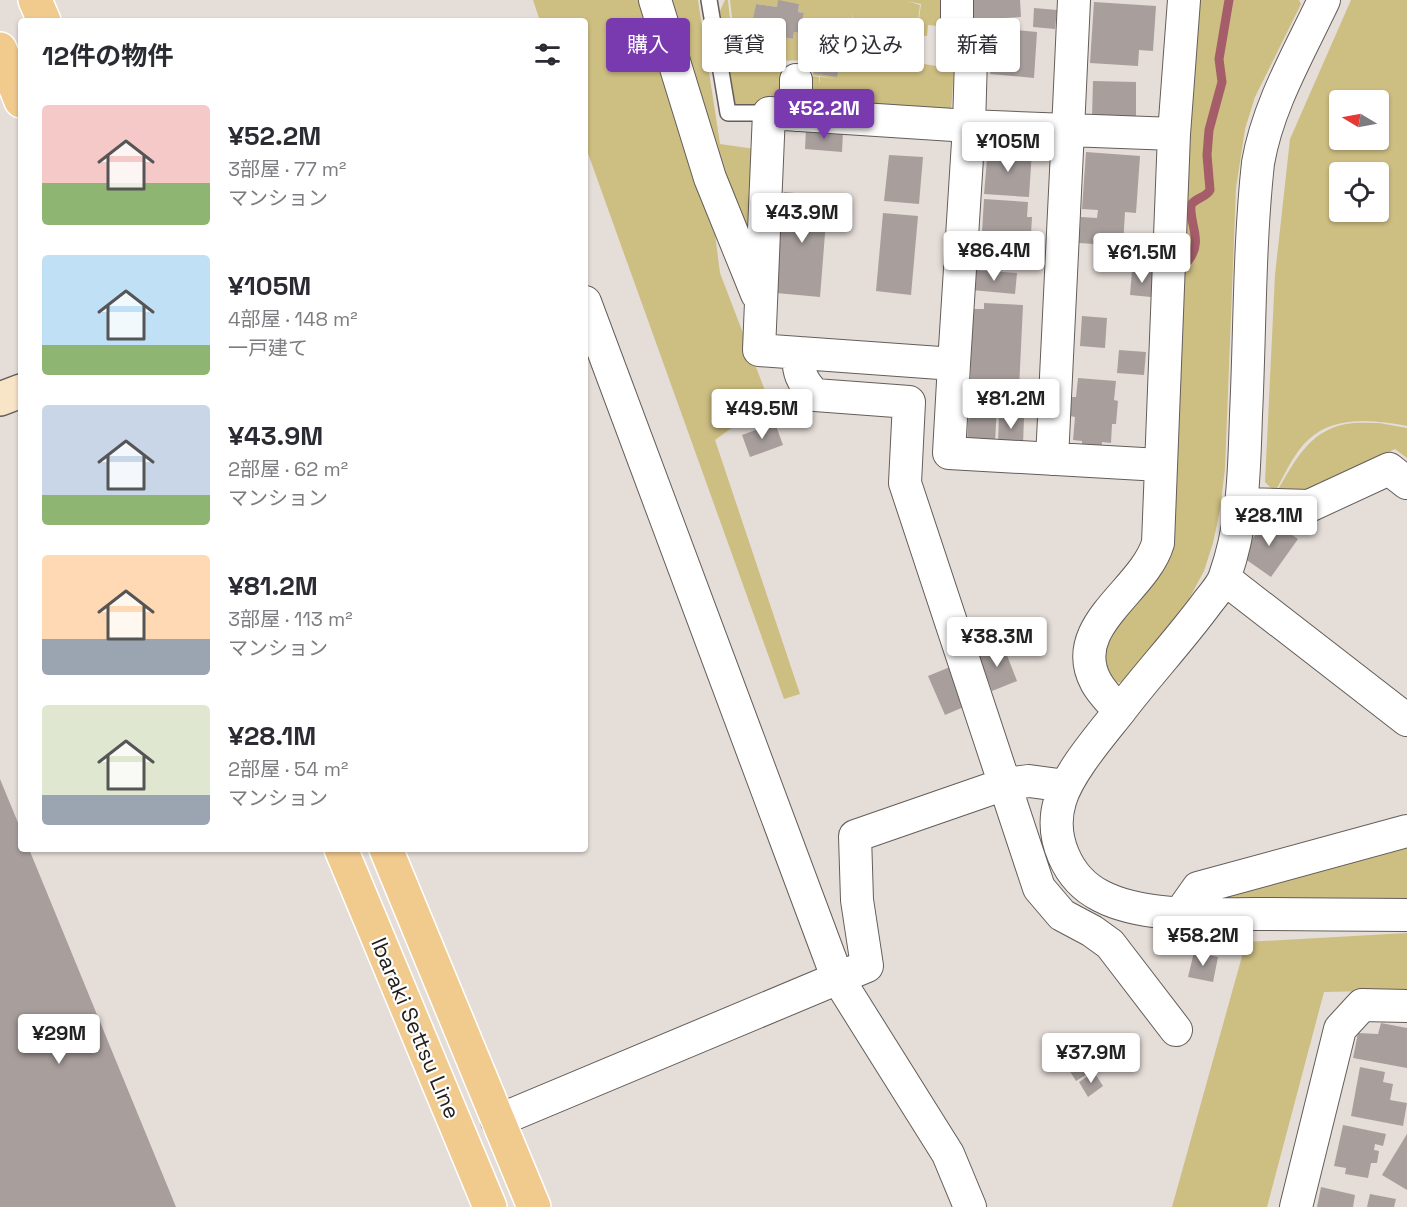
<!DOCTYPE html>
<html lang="ja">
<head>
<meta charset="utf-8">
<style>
	body { margin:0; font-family:"Space Grotesk","Noto Sans JP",sans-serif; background:#f7f7f7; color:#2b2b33; height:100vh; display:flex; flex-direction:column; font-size:22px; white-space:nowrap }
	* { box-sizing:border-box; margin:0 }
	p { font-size:20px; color:#7c7c81 }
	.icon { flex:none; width:33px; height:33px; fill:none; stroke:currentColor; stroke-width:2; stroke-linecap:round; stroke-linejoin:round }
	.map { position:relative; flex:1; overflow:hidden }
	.drawer { position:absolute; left:18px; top:18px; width:570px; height:834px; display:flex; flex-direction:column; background:#fff; border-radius:6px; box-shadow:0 2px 4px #0004 }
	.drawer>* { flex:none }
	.guide { position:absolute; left:606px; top:18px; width:570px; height:54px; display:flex; gap:12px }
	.needle { width:39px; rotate:280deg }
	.tools { position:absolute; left:1329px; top:90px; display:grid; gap:12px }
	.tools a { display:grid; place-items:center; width:60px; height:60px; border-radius:6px; background:#fff; box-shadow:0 2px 4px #0004; font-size:30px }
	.price { position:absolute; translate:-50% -51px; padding:0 14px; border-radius:6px; background:#fff; color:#222; font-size:20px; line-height:39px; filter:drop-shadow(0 2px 3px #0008) }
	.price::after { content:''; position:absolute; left:50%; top:36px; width:18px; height:14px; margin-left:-9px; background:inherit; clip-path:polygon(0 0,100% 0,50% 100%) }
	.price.on { background:#793aaf; color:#fff }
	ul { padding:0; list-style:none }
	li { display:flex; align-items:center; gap:18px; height:150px; padding:0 24px }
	li span { display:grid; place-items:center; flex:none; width:168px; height:120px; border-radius:6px; color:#555 }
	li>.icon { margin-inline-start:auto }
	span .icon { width:72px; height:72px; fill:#fffc; stroke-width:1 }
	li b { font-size:26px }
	h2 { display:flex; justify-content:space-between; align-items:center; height:72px; padding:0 24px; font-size:26px }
	.pill { padding:0 21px; border-radius:6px; background:#fff; box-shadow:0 2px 4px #0004; font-size:21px; line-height:54px }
	.pill.on { background:#793aaf; color:#fff }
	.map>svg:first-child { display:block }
</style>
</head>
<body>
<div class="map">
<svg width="1407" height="1207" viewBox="0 0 1407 1207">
	<rect width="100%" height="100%" fill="#e5ddd8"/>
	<path fill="#cdbe82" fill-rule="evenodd" d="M533,0h105l75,219 7,54 49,128 -54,39 85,254 -16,5 -199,-554v-124h-45z
		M663,0h35l22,144 35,5 -4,104z
		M725,0h3l7,64 48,-2c2,40 -13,43 -49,43l-14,-94z
		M730,0h216l1,27 -19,-2 -1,11 -10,-1 4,-31 -14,-3 13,4 -4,31 -64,-11 1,-12 -5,25 67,12v2l9,1v11l30,5 -3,43 -139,-5v-31l7,1 1,8v-8l16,2 -23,-4 -2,-15 -74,2zM778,1l21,3 -1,8 6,1 -4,20 -6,-1 -1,7 -21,-4 1,-7 -20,-4 3,-20 21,3z
		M1197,0h102l2,4 -46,93 -10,32 -9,59 -11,281 -5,41 -7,33 -9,28 -14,26 -64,85 -18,1 -6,-34 70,-118z
		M1351,0h56v426c-33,-6 -72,-11 -99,14 -15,14 -24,36 -33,52l-10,-10 10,-207 15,-136zM1340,100h38v40h-38zM1340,172h38v40h-38z
		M1379,423l28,5v30l-12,-9 -83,42 -36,2c18,-30 32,-62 70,-69 11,-2 23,-1 33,-1z
		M1407,844v58l-191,-1 -4,-7z
		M1407,933v57l-83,2 -57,215h-95l74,-265z"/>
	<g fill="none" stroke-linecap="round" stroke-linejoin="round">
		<path stroke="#a55d69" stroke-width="9" d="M1188,261c16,-20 1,-36 3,-56 5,-8 15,-7 19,-15l-3,-35 2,-25 13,-48 -3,-23 10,-59"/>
	</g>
	<path fill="#a89f9d" d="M778,0l21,4 -1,8 6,1 -4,20 -6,-1 -1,7 -21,-4 1,-7 -21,-4 4,-20 21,3z
		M969,0h51l1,17 -51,3z
		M1094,2l62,4 -3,45 -14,-1 -1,16 -48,-3z
		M1034,8l23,2 -2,19 -22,-2z
		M993,28l44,4 -3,46 -44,-4z
		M831,38l12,2 -1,11 -13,-3z
		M817,57l23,4 -3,16 -23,-4z
		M1093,81l43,1v34h-44z
		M806,129l37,3 -1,20 -37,-3z
		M988,148l44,3 -3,46 -45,-3z
		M1086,152l54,4 -4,57 -11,-1 -2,34 -44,-3 2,-26 16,1 1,-8 -16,-1z
		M889,155l34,2 -4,47 -35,-3z
		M784,192l44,4 -8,101 -44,-4z
		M984,199l44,3 -1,15h5l-2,34 -6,-1 -1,18 -43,-3z
		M883,213l35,3 -7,79 -35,-4z
		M973,270l44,3 -2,21 -43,-4z
		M1132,271l21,1 -2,25 -21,-2z
		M984,303l39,2 -4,84 -49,-3 3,-77h11z
		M1082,316l25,2 -2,30 -25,-2z
		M1119,350l27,2 -2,23 -27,-2z
		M1078,378l38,3 -2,19 4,1 -2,23h-4l-1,19 -9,-1 -1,9 -19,-2v-8l-9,-1 2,-23 -5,-1 2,-19h4z
		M969,403h28l-2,41 -28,-2z
		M999,415l25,2 -1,28 -25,-1z
		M775,423l8,22 -33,12 -8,-22z
		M1267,518l31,21 -27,38 -30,-21z
		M1003,645l14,36 -25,10 -14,-37z
		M950,667l16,39 -21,9 -17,-39z
		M0,779l21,51v19h8l147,358h-176z
		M1194,952l24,5 -5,25 -25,-5z
		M1381,1023l26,5v40l-54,-10 5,-25 20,1z
		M1076,1039l19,30 -19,12 -19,-30z
		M1360,1067l25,5 -2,10 10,2 -3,16 17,3 -4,23 -52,-10z
		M1094,1072l9,14 -15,11 -9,-15z
		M1343,1125l43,9 -3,12 -8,-2 -1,6 5,1 -2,12h-6l-3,15 -23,-4 1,-6 -12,-2z
		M1407,1134v56l-25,-15z
		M1321,1187l34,8 -2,12h-36z
		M1370,1194l26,5 -2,8h-27z"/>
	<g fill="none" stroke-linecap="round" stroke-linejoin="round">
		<defs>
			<path id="lane" d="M709,0l19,113h41"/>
			<path id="street" d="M655,0l55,178 47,116
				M957,0v28l14,30 -2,68 -200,-13 -10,237 195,14 -5,89 211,12
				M1074,0l-6,130 106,4
				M1324,0c-25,53 -56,105 -66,163 -9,83 -8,169 -12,252 -2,56 -2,107 -21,161 -3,10 -12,19 -18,27 -28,38 -60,72 -88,109 -19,24 -51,61 -59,89 -11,36 7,78 41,95 42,22 108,18 155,18 50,0 101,1 151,1
				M796,80v35
				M585,302l252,675 111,177 22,53
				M799,353c-2,18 3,29 16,42l94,7 -4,81 134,405 23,27 30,16 18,13 66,86
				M954,364l15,-238 99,4 -16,329
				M1243,504l66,2 80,-37 18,14
				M1225,579l182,141
				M1120,711c-9,-9 -18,-18 -24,-29 -30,-56 48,-91 62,-139l16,-409 10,-134
				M1181,912l17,-24 209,-57
				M497,1121l370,-155 -10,-66 -2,-64 150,-52 24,-3 37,5
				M1296,1207l44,-178 22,-24 45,1"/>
			<path id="secondary" d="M0,399l21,-8"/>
			<path id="primary" d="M35,0l9,21
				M0,49l21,52
				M341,849l149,358
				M386,849l148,358"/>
		</defs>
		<use href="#lane" stroke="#645d59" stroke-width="18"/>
		<use href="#street" stroke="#645d59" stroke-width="34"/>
		<use href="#secondary" stroke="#645d59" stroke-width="36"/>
		<use href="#primary" stroke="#fff" stroke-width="36"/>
		<use href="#lane" stroke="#fff" stroke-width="15"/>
		<use href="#street" stroke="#fff" stroke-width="32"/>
		<use href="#secondary" stroke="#f8e4c7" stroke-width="33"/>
		<use href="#primary" stroke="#f1ca8e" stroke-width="33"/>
	</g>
	<g text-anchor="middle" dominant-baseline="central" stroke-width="4.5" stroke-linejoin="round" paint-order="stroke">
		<g font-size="22" fill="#201d1b" stroke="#fff">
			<text transform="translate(416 1028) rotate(67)">Ibaraki Settsu Line</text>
		</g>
	</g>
</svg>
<div class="tools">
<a><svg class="needle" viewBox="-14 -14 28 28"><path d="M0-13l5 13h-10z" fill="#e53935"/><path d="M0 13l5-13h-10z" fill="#7c7c81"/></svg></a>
<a><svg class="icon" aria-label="locate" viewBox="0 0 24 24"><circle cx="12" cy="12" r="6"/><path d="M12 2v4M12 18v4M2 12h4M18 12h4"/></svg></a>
</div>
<b class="price on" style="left:824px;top:140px">¥52.2M</b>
<b class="price" style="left:1008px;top:173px">¥105M</b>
<b class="price" style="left:802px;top:244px">¥43.9M</b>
<b class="price" style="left:994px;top:282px">¥86.4M</b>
<b class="price" style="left:1142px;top:284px">¥61.5M</b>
<b class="price" style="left:1011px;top:430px">¥81.2M</b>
<b class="price" style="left:762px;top:440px">¥49.5M</b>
<b class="price" style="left:1269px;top:547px">¥28.1M</b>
<b class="price" style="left:997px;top:668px">¥38.3M</b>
<b class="price" style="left:1203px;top:967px">¥58.2M</b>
<b class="price" style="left:59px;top:1065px">¥29M</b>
<b class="price" style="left:1091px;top:1084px">¥37.9M</b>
<div class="guide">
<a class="pill on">購入</a>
<a class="pill">賃貸</a>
<a class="pill">絞り込み</a>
<a class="pill">新着</a>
</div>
<section class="drawer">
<h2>12件の物件<svg class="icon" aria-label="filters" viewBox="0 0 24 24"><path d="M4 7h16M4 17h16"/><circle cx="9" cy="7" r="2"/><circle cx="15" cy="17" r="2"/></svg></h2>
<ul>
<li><span style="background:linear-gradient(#f6c9c9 65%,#8fb573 0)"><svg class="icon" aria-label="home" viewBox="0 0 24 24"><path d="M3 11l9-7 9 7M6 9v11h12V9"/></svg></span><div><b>¥52.2M</b><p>3部屋 · 77 m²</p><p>マンション</p></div></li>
<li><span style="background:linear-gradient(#bfe0f5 75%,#8fb573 0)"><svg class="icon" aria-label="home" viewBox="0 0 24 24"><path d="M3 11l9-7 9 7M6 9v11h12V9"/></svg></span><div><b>¥105M</b><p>4部屋 · 148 m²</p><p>一戸建て</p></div></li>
<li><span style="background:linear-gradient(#c9d6e8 75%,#8fb573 0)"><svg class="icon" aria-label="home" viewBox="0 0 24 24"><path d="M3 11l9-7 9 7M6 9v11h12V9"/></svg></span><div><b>¥43.9M</b><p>2部屋 · 62 m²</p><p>マンション</p></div></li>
<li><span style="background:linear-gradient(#ffd9b3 70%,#9aa5b1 0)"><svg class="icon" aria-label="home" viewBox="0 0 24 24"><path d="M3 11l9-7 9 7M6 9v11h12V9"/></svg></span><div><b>¥81.2M</b><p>3部屋 · 113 m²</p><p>マンション</p></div></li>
<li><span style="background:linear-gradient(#dfe7d0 75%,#9aa5b1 0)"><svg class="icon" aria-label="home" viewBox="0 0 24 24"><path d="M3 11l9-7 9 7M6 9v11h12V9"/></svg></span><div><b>¥28.1M</b><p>2部屋 · 54 m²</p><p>マンション</p></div></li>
</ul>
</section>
</div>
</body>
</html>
